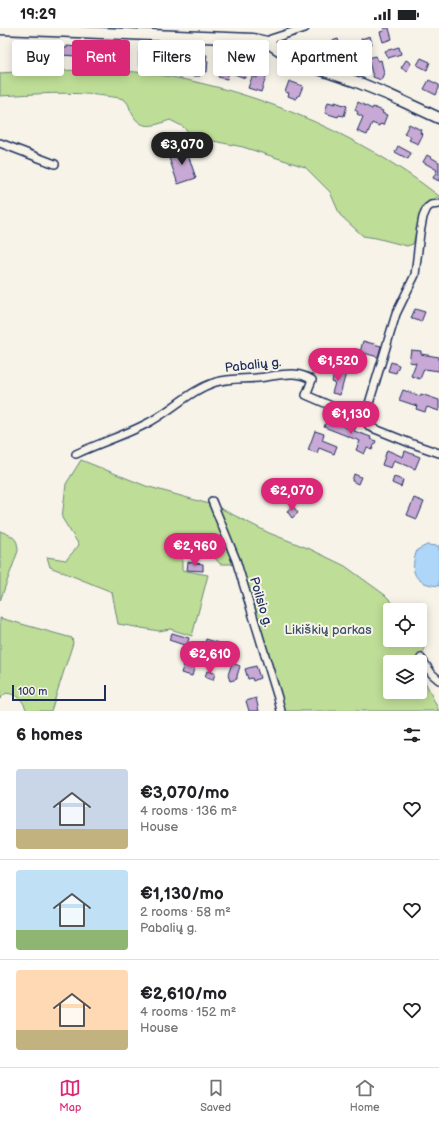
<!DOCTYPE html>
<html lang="en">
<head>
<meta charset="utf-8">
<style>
	body { margin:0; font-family:"Balsamiq Sans",sans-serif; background:#f6f6f6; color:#202124; height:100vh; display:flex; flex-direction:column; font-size:15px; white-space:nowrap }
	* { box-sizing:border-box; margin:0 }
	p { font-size:13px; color:#757577 }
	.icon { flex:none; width:22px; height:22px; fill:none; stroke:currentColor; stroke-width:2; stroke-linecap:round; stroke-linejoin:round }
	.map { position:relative; height:683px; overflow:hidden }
	.side { display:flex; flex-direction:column; background:#fff; flex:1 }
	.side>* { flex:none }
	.guide { position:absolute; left:12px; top:12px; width:415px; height:36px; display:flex; gap:8px }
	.controls { position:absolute; left:383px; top:575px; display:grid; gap:8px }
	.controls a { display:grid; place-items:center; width:44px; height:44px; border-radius:4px; background:#fff; box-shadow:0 2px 10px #0003; font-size:20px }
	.scale { position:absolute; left:12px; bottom:10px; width:94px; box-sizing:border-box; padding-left:4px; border:2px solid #1b2f5e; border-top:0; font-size:11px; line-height:14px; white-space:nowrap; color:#1b2f5e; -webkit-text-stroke:3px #f7f3e8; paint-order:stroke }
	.price { position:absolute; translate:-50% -34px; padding:0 9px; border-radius:14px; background:#db2777; color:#fff; font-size:13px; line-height:26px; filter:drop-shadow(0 1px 2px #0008) }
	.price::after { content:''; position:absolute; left:50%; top:24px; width:12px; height:9px; margin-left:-6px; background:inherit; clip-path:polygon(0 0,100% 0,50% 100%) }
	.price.selected { background:#222; color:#fff }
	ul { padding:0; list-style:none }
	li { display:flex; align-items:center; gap:12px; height:100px; padding:0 16px }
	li+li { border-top:1px solid #e0e0e0 }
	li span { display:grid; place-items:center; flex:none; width:112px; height:80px; border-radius:4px; color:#555 }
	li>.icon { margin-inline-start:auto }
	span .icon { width:48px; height:48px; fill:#fffc; stroke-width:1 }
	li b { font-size:17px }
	h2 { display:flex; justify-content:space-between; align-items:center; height:48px; padding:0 16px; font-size:17px }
	.tag { padding:0 14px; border-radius:4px; background:#fff; box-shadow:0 2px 10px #0003; font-size:14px; line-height:36px }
	.tag.selected { background:#db2777; color:#fff }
	.status { display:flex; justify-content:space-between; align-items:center; height:28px; padding:0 20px; background:#fff; direction:ltr }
	.status svg { height:11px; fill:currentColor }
	.tab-bar { display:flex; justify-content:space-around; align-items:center; height:56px; border-top:1px solid #e0e0e0; background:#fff; font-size:11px; color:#757577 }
	.tab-bar a { display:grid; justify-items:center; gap:2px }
	.tab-bar .selected { color:#db2777 }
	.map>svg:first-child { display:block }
</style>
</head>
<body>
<div class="status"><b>19:29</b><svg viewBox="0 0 49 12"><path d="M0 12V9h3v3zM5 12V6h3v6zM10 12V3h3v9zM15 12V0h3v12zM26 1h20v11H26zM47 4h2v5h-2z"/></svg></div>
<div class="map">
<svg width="439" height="683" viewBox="0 0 439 683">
	<rect width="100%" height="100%" fill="#f7f3e8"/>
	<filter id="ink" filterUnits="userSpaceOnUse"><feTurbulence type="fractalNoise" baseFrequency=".025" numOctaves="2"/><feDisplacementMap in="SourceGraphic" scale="8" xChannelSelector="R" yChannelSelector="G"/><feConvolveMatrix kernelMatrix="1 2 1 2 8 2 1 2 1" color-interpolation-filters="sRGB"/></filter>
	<g filter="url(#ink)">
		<path fill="#bedd96" stroke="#6c867a" d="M45,42c30,1 61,-1 91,2 105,11 220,59 303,124v1c-19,5 -21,30 -26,47l-6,2 -31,-8 -13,-2 -23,-21 -10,-23 -25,-25 -62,-20 -35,-7 -17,-6 -9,-8 -12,-6c-19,7 -31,11 -40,-11 -1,-4 -3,-8 -7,-10 -5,-2 -13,-2 -18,-3 -35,-5 -70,-2 -105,0v-23z
			M81,432l65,26 63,18 25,60h-14l-17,-20 -10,-1 -11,13v14l26,5 -16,61 -22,-7 -11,2 -41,-7 -6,-32 -62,-25 -3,-10 19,3 13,-15 -17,-27 4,-34z
			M218,479l51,26 41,16 35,17 40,29 15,15h-10v30h30v-11c7,14 9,21 -5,31l1,2h-26v30h30v-21l19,40h-155l-16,-60 -28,-87z
			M0,503c12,5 18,6 18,20l-18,50z
			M0,590l72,20 1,5 -22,68h-24c-5,-12 -8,-16 -21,-18l-6,6z"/>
		<path fill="#aed6f9" stroke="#7393bb" d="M427,517l12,1v40c-25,-2 -30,-14 -22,-36z"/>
		<path fill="#c8a8d4" stroke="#1b2f5e" d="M383,0h6l3,11 -9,3 -3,-10 4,-1z
			M370,8l2,8 -9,3 -2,-8z
			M338,11l4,15 -9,2 -4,-14z
			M67,18l10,1 -1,9 -15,-1v-7h6z
			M39,19l1,16 -20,1 6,-16z
			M399,19l2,7 -13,4 -3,-7z
			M139,24l20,1v2h2l-1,8h-2v3l-19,-1z
			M49,26h8v9l-8,-1z
			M196,26l11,1 -1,6h2l-1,11 -7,-1v5h-8l1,-5h-3v-9h3v-4h3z
			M376,28l2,5 3,-1 3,13 -3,7 -8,-3 -5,-19z
			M421,30l9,4 -3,8 -10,-5z
			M225,32l23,8 -3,10 -16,-6 -2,7 -9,-2 3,-13 3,1z
			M406,32l5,3 -4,8 -6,-3z
			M259,43l8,3 -6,18 -13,-4 4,-11 5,1z
			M429,52l10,5v3l-3,7 -12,-6z
			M289,53l14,5 -4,10h-2l-1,3 -8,-3 1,-3 -4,-1z
			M328,74l7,2v-2l12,4 -3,10 -5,-1 -1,2 -13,-4z
			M358,74l14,7 1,-2 10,4 -1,2 5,2 -4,10 -3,-1 -1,2 -7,-3 -5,12 -10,-4 6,-14 -6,-3 1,-2 -3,-2z
			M409,96l12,6 -1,3 3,1 -5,10 -9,-4 2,-3 -7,-3z
			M398,118l13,7 -3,6 -13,-7z
			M186,121l10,29 -18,6 -10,-29z
			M427,127l12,7v19l-6,-3 4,-8 -14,-8z
			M415,281l10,3 -4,10 -10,-4z
			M363,313l18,5 -3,11 -18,-5z
			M411,322l10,1v3l18,3v14l-15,-2 -4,10 -9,-3 5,-13 -7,-1z
			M391,334l8,3 -3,8 -8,-2z
			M335,342l11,3 -6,22 -8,-2 3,-10 -3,-1z
			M403,362l17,6 1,-2 18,6v11l-12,-4 -2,5 -9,-3 1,-3 -18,-6z
			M328,389l10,3 -1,4 10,4 1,-4 8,3 -2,4 17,6 -1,2 6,2 -4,9 -5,-2 -3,6 -8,-4 4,-9 -36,-14z
			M315,403l9,3 -2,6 15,6 -3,8 -15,-6 -2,5 -9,-3z
			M387,422l16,7 2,-6 15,6 -5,12 -21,-9 -3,8 -9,-3z
			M354,446l7,3 -3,7 -6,-3z
			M394,449l9,3 -2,7 -9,-4z
			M414,470l10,4 -7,17 -10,-4z
			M293,478l5,7 -6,5 -5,-7z
			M188,534l15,2v7l-16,-1z
			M172,605l17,5 -2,8 -18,-6z
			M206,611l13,4 -3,12 -13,-4z
			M185,633l10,4 -3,11 -11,-3z
			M232,635l8,3 -3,10v3l-7,2 -2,-6z
			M256,638l4,12 -7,3 -1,-3 -4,1 -3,-10z
			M207,643l8,2 -2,7 -8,-3z
			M256,670l3,13h-10l-3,-10z"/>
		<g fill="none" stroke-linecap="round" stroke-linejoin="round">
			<defs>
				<path id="minor" d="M267,14l4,-3 34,-11
					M0,115l55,21
					M364,392l32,-106 19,-39 5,-42 3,-16 4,-9 4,-3 8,-1
					M76,426c23,-11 47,-18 70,-30 24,-12 44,-34 70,-42 16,-5 33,-2 49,-5 16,-2 32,-7 47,3l-6,15 58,25 6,7 40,16 29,10
					M212,473l24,59 42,138 3,13
					M421,630l11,16 7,6"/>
				<path id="secondary" d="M0,1l253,10 14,3 23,15 17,8 50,17 32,13 50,23"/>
			</defs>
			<use href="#minor" stroke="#1b2f5e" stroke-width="10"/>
			<use href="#secondary" stroke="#1b2f5e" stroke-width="13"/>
			<use href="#minor" stroke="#f7f3e8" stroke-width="7"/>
			<use href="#secondary" stroke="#f7f3e8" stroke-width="10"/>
		</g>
	</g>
	<g text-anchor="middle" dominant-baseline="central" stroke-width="4" stroke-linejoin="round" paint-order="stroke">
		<g font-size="13" fill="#1b2f5e" stroke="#f7f3e8">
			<text transform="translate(253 337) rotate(-6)">Pabalių g.</text>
			<text transform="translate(261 574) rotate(73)">Poilsio g.</text>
		</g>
		<g font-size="13" fill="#3c5269" stroke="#f7f3e8">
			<text x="328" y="602">Likiškių parkas</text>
		</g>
	</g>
</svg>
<div class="controls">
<a><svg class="icon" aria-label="locate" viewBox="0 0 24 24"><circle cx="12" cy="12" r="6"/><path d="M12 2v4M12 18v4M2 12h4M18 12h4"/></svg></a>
<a><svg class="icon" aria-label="layers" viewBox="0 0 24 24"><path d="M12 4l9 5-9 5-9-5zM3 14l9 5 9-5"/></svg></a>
</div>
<div class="scale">100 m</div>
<b class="price selected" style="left:182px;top:138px">€3,070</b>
<b class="price" style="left:338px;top:354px">€1,520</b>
<b class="price" style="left:351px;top:407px">€1,130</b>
<b class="price" style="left:292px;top:484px">€2,070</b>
<b class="price" style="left:195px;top:539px">€2,960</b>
<b class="price" style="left:210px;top:647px">€2,610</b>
<div class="guide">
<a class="tag">Buy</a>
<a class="tag selected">Rent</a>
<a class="tag">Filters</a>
<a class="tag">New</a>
<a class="tag">Apartment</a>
</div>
</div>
<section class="side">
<h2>6 homes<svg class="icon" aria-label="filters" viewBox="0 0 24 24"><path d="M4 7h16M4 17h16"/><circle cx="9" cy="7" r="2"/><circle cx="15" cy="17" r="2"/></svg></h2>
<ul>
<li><span style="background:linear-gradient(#c9d6e8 75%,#c2b280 0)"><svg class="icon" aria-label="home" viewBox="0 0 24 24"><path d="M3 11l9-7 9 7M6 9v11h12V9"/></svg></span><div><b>€3,070/mo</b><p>4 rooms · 136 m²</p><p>House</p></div><svg class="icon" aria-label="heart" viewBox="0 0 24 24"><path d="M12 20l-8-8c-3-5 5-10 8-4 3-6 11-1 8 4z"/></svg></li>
<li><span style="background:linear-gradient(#bfe0f5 75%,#8fb573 0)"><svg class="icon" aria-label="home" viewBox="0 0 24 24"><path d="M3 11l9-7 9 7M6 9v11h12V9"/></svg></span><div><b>€1,130/mo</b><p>2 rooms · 58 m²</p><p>Pabalių g.</p></div><svg class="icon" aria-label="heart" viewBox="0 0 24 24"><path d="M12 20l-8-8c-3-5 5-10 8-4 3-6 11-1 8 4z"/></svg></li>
<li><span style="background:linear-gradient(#ffd9b3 75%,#c2b280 0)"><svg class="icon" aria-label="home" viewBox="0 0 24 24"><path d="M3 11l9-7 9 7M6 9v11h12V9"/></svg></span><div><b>€2,610/mo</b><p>4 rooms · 152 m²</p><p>House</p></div><svg class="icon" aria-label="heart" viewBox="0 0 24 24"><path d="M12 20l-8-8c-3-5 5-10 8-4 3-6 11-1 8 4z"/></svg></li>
</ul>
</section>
<nav class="tab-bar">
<a class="selected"><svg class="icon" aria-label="map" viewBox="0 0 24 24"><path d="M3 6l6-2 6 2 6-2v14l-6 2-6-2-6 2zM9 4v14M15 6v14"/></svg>Map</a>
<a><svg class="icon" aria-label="saved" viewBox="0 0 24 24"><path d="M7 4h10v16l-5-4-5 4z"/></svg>Saved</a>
<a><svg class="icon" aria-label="home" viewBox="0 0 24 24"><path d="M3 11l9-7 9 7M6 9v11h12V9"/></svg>Home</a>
</nav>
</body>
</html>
